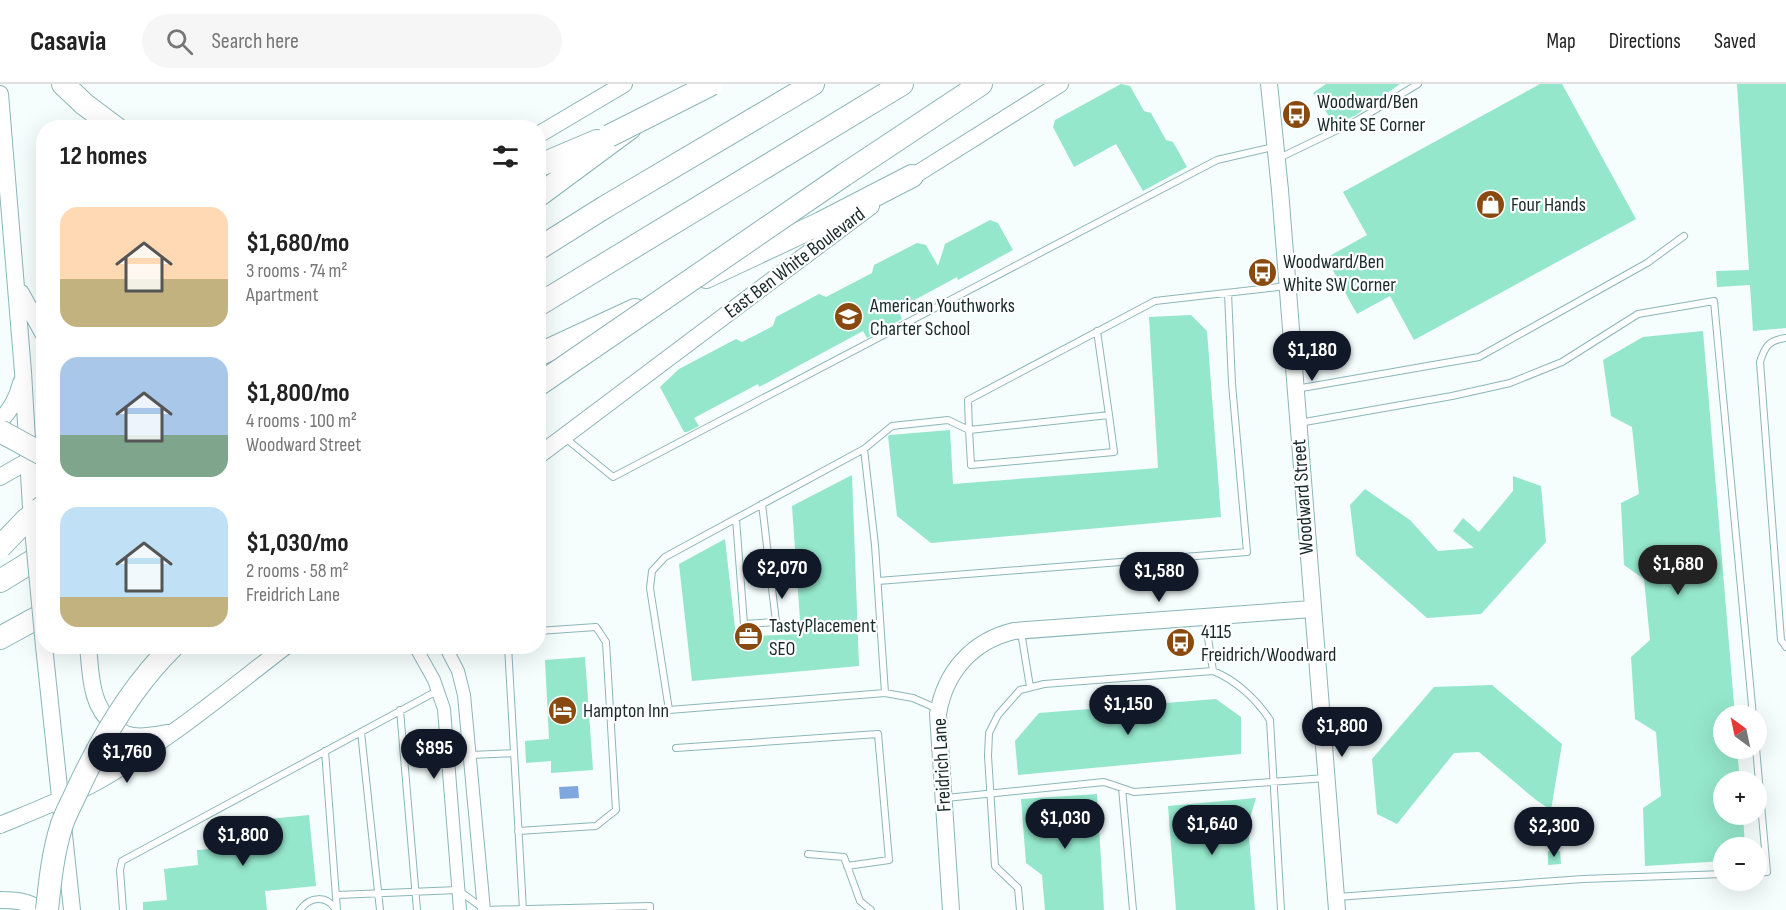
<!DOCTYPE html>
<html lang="en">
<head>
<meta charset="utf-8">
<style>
	body { margin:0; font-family:"Sofia Sans Condensed",sans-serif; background:#f6f6f6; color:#222; height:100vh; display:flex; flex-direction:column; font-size:22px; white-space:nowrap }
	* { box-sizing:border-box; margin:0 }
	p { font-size:20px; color:#767676 }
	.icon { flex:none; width:33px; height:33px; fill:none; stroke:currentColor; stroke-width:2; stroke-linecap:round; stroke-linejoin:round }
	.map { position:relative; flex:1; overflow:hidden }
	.details { position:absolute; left:36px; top:36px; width:510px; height:534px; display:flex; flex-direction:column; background:#fff; border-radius:24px; box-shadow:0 6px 24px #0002 }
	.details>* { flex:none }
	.needle { width:39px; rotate:327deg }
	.fabs { position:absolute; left:1713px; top:621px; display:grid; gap:12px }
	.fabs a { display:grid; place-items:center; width:54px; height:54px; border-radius:50%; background:#fff; box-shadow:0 6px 24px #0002; font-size:30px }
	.price { position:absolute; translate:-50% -51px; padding:0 14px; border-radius:21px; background:#111827; color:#fff; font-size:20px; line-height:39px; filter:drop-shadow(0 2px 3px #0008) }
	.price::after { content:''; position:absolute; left:50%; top:36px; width:18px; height:14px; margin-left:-9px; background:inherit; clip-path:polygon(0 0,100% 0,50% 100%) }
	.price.active { background:#222; color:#fff }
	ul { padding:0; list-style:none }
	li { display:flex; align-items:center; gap:18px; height:150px; padding:0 24px }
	li span { display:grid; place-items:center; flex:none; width:168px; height:120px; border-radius:18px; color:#555 }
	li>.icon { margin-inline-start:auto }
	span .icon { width:72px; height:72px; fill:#fffc; stroke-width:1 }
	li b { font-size:26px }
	h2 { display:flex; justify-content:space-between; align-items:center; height:72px; padding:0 24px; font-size:26px }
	header { display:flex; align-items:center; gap:36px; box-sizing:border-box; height:84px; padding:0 30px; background:#fff; border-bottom:2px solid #e0e0e0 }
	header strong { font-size:28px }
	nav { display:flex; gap:33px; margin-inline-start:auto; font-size:21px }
	.search { width:420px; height:54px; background:#f6f6f6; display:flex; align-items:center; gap:15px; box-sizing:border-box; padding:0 21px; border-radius:33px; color:#767676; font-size:22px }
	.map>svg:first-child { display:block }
</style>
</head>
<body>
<header>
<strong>Casavia</strong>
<div class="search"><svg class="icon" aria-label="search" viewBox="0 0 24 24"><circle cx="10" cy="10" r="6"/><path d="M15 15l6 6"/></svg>Search here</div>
<nav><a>Map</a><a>Directions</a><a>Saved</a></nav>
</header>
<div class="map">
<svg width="1786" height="826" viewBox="0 0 1786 826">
	<rect width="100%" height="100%" fill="#f5fdfd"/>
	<path fill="#80a7dd" d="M578,702l1,12 -19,1 -1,-12z"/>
	<path fill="#94e7cb" d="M1121,0l9,2 14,25 7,2 15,27 7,2 14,25 -44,24 -27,-47 -42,23 -21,-40 2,-7z
		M1326,0h74l-44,31 -21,10 -22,-32z
		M1540,0h22l74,135 -222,121 -24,-44 -33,18 -31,-56 41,-23 -24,-43z
		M1737,0h49v244l-33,3 -3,-46 -33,2 -1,-16 33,-1z
		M990,136l8,3 15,27 -55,30 -1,-3 -59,32 4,10 -35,19 -4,-7 -104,56 -1,-3 -64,34 5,8 -12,6h-3l-24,-45 19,-18 57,-30 6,3 31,-16 3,-9 43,-23 7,3 46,-24 2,-8 43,-22 9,2 12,21 7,-22z
		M1191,231l16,16 14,186 -290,26 -34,-27 -9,-80 2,-1 60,-5 3,54 205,-16 -9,-151z
		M1703,247l32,385h-11v32h13l3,34h-16v32h19l2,34h-21v13l-79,5 -2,-58 18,-12 -5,-64 -21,-13 -4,-62 19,-17 -6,-61 -20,-14 -3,-62 18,-9 -7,-67 -21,-11 -8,-56 40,-23z
		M852,391l7,191 -167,15 -13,-117 46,-25 11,98 65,-3 -9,-128z
		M1513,392l28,10 5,56 -65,72 -54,4 -71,-63 -6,-50 15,-16 45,31 28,31 36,-3 -21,-17 10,-13 16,14 34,-41z
		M585,573l8,113 -42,3v-12l-25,2 -1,-22 24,-2 -4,-79z
		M1492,601l70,59 -11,66 -15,-10 -57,-48 -25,1 -57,71 -20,-10 -5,-55 62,-72z
		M1216,615l25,18v37l-223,21 -3,-34 24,-28z
		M1097,710l7,116h-59l-3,-35 -16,-12 -5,-64z
		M1256,714l-8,27 7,85h-79l-8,-104z
		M309,731l7,71 -51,5 2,19h-124v-8l24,-2 -3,-31 34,-4 -1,-15 14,-1 -3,-24z
		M1548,767h12l1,13 -13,1z"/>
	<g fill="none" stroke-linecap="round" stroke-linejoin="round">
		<defs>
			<path id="lane" d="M1277,75l81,-39 60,-36
				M1097,247l12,84 -140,15 -1,-30 187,-99 132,-15
				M1786,254c-17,2 -21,8 -26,24l21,278 5,7
				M1296,305l183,-32 168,-94 37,-27
				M1299,339l153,-27 58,-13 52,-21 76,-48 76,-13 39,415
				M564,353l49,40 604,-317 56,-13
				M864,365l28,-23 56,-6 21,10 2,35 143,-13 -5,-37
				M736,435l8,105 32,-2 -14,-118
				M878,497l369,-29 -15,-168 -4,-91
				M1205,534l8,53
				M1021,548l9,55
				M508,562l15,264
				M885,609l-10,-148 -11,-96 -199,108 -13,14 -2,17 19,122 216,-17 28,5 25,11
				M400,626l17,200
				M361,648l19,178
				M676,664l202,-14 11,126 -42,6
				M1756,664l11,124 -11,1
				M325,667l12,159
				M471,671l42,-2
				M1122,704l11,122
				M946,714l158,-16 30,10 192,-14
				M518,747l78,-5 20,-16 -10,-168 -10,-15 -58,4
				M808,770l36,3 16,44 11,9
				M337,811l121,-5 26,19
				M1337,813l246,-18 141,-5
				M123,826l-3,-40 2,-9 315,-170
				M300,826c10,-14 27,-15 36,0
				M484,826l166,-4v4
				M1020,826l-2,-22 -23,-22 -7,-110 1,-23 9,-18 22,-25 24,-6 169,-13c23,9 44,29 57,49l11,190"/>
			<path id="street" d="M415,562l19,34 10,29 16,201
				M445,562l13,25 6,24 20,215"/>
			<path id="secondary" d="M1269,0l11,106 57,720
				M0,10l23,278 8,136
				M538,51l86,-51
				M904,98l156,-98
				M21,209l23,42
				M0,337c11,-12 17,-22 21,-38
				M538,372l333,-250
				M0,393l35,-20
				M44,562l28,264
				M88,562c3,29 2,60 26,79 3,3 7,7 11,9 14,5 30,1 43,-1
				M0,741c34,-14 68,-27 100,-45 66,-38 126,-88 186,-134
				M0,816c16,0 27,1 41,10
				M951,826l-13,-196c7,-42 34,-73 76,-83l298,-22"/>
			<path id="highway" d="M63,0l21,20 32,24
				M538,82l59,-25
				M844,91l137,-91
				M538,112l92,-68
				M538,165l67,-42 208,-123
				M706,193l115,-54 91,-47
				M538,221l364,-221
				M538,271l97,-45
				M0,497l44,-27
				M0,554l44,-24"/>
		</defs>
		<use href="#lane" stroke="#8cb6b8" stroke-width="8"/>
		<use href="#street" stroke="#8cb6b8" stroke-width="14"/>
		<use href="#secondary" stroke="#8cb6b8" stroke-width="18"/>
		<use href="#highway" stroke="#8cb6b8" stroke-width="24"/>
		<use href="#lane" stroke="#fff" stroke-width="6"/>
		<use href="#street" stroke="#fff" stroke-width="12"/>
		<use href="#secondary" stroke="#fff" stroke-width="16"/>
		<use href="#highway" stroke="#fff" stroke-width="22"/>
		<defs>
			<path id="secondary-bridge" d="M31,424l13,138"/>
			<path id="highway-bridge" d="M609,52l103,-52
				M538,301l306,-210
				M0,347l44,24
				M0,463l26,-27 18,-14
				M47,826c3,-29 6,-58 15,-86 4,-11 10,-22 15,-33 24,-52 54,-104 96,-145"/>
		</defs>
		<use href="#secondary-bridge" stroke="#8cb6b8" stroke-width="18" stroke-linecap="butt"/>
		<use href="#highway-bridge" stroke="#8cb6b8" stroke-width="24" stroke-linecap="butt"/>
		<use href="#secondary-bridge" stroke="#fff" stroke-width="16"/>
		<use href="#highway-bridge" stroke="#fff" stroke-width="22"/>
	</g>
	<defs>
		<symbol id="bus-disc" viewBox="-11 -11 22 22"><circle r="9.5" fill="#894a0f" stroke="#fff"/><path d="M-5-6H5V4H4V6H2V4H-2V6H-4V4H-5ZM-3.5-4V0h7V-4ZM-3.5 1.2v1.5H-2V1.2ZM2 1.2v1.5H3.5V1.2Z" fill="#fff"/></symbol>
		<symbol id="shop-disc" viewBox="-11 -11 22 22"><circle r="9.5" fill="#894a0f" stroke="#fff"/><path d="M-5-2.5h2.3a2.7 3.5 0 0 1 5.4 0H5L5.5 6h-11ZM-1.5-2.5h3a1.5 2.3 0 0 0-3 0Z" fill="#fff"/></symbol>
		<symbol id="school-disc" viewBox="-11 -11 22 22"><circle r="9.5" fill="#894a0f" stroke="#fff"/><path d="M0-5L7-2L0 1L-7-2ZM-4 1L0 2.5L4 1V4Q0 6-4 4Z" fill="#fff"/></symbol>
		<symbol id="office-disc" viewBox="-11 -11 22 22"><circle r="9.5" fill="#894a0f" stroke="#fff"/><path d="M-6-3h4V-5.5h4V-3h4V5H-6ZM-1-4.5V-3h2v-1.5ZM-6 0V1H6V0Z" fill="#fff"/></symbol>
		<symbol id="hotel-disc" viewBox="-11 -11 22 22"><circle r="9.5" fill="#894a0f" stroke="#fff"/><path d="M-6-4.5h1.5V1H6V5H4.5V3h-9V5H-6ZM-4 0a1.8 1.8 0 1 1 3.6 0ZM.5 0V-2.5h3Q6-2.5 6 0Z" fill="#fff"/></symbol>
	</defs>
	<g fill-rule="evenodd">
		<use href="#bus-disc" x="1280" y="14" width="33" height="33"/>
		<use href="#shop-disc" x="1474" y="104" width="33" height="33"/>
		<use href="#bus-disc" x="1246" y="172" width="33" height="33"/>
		<use href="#school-disc" x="832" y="216" width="33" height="33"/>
		<use href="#office-disc" x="732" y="536" width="33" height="33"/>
		<use href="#bus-disc" x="1164" y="542" width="33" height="33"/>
		<use href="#hotel-disc" x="546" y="610" width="33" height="33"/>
	</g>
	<g text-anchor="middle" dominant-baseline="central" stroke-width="4.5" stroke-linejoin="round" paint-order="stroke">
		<g font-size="20" fill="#192a2b" stroke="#fff" text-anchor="start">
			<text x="1317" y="18">Woodward/Ben<tspan x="1317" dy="23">White SE Corner</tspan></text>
			<text x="1511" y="121">Four Hands</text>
			<text x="1283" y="178">Woodward/Ben<tspan x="1283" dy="23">White SW Corner</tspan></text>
			<text x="870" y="222">American Youthworks<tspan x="870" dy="23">Charter School</tspan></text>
			<text x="769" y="542">TastyPlacement<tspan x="769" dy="23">SEO</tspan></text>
			<text x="1201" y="548">4115<tspan x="1201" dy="23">Freidrich/Woodward</tspan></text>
			<text x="583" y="627">Hampton Inn</text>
		</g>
		<g font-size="20" fill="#192a2b" stroke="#fff">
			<text transform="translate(795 179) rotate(-37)">East Ben White Boulevard</text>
			<text transform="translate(1303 413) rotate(-94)">Woodward Street</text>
			<text transform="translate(942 681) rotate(-93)">Freidrich Lane</text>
		</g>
	</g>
</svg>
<div class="fabs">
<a><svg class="needle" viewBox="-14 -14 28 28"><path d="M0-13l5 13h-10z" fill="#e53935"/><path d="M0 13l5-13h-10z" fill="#767676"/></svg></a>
<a>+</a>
<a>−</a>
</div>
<b class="price" style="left:1312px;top:298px">$1,180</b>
<b class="price active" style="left:1678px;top:512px">$1,680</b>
<b class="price" style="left:782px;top:516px">$2,070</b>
<b class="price" style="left:1159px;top:519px">$1,580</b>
<b class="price" style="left:1128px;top:652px">$1,150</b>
<b class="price" style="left:1342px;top:674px">$1,800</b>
<b class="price" style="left:434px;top:696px">$895</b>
<b class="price" style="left:127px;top:700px">$1,760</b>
<b class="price" style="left:1065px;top:766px">$1,030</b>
<b class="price" style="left:1212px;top:772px">$1,640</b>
<b class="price" style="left:1554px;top:774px">$2,300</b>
<b class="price" style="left:243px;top:783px">$1,800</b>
<section class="details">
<h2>12 homes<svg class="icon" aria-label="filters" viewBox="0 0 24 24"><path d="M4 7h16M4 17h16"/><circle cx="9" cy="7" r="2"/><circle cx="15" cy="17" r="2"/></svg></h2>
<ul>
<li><span style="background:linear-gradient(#ffd9b3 60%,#c2b280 0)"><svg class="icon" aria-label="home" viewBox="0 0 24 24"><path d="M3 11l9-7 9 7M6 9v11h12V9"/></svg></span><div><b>$1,680/mo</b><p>3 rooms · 74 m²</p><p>Apartment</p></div></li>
<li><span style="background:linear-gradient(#a9c7e8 65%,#7fa58c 0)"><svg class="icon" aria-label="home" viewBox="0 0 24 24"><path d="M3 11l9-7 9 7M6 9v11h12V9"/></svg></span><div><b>$1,800/mo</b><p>4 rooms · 100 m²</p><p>Woodward Street</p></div></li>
<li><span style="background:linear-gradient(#bfe0f5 75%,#c2b280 0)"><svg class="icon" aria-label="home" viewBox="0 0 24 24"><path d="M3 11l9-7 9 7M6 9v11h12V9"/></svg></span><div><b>$1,030/mo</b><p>2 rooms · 58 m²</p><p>Freidrich Lane</p></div></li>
</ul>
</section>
</div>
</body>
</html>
